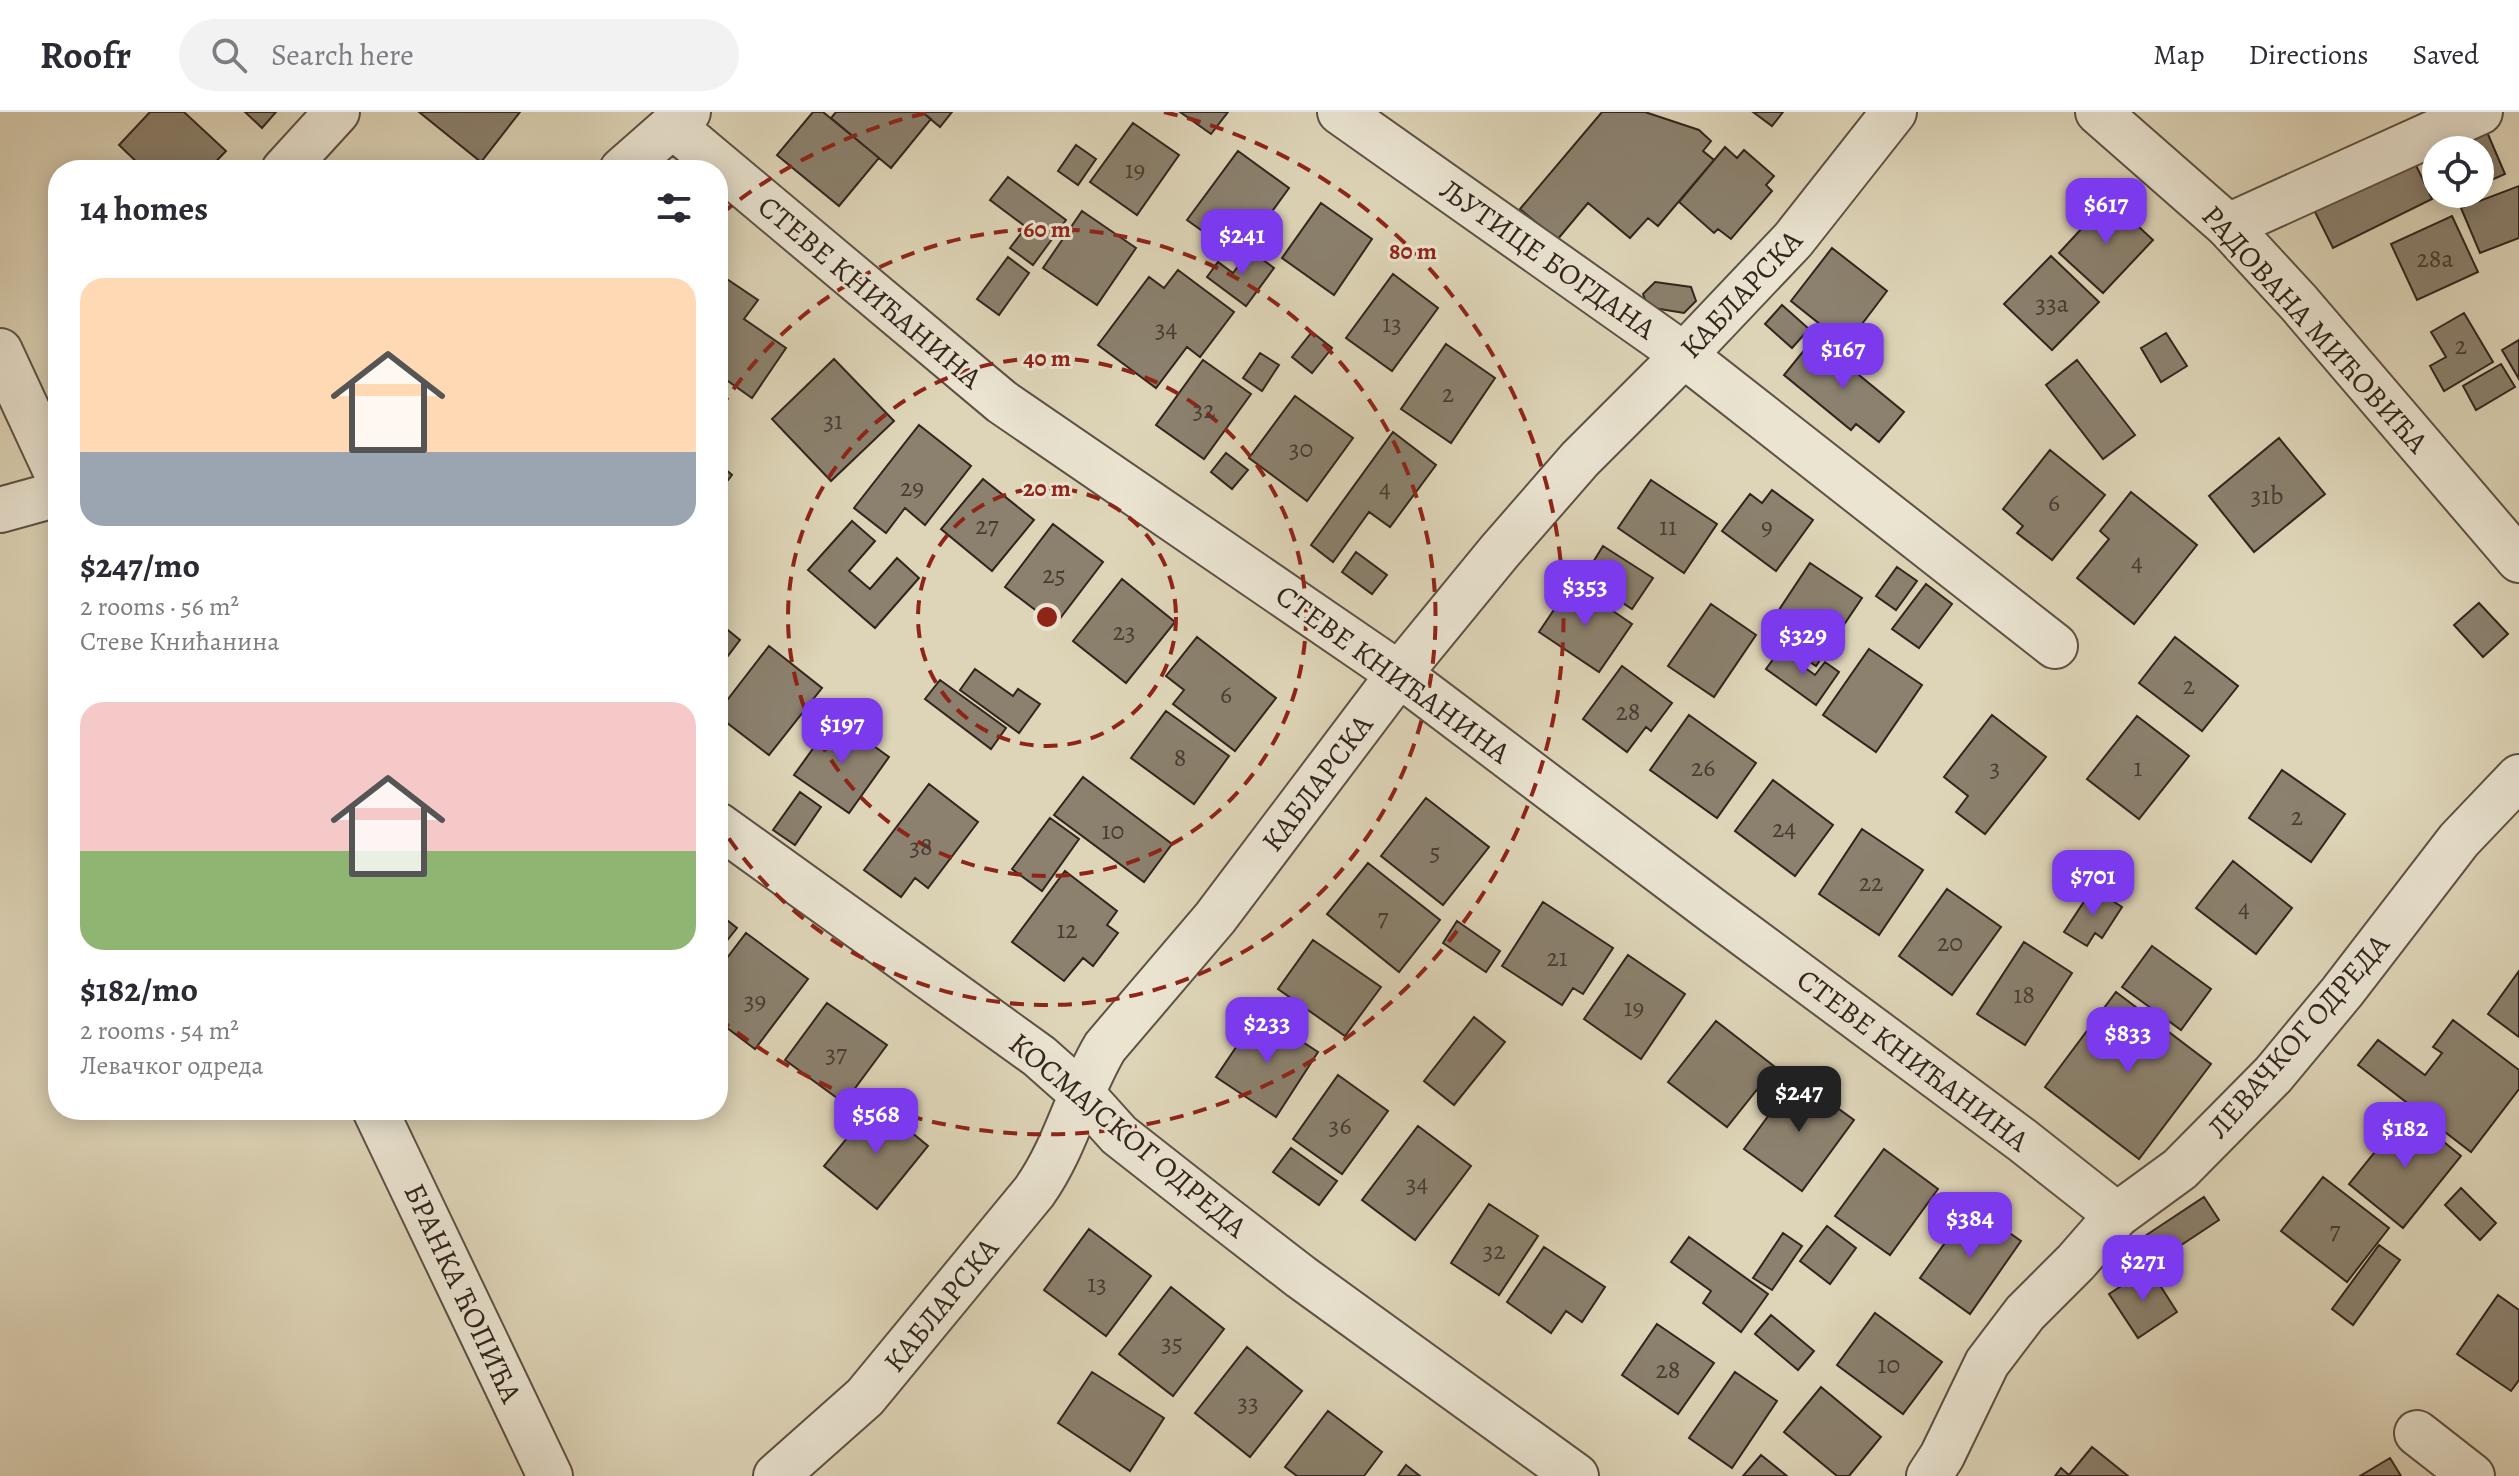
<!DOCTYPE html>
<html lang="en">
<head>
<meta charset="utf-8">
<style>
	body { margin:0; font-family:Alegreya,serif; background:#f2f2f3; color:#2b2b33; height:100vh; display:flex; flex-direction:column; font-size:30px; white-space:nowrap }
	* { box-sizing:border-box; margin:0 }
	p { font-size:26px; color:#7c7c81 }
	.icon { flex:none; width:44px; height:44px; fill:none; stroke:currentColor; stroke-width:2; stroke-linecap:round; stroke-linejoin:round }
	.map { position:relative; flex:1; overflow:hidden }
	.side { position:absolute; left:48px; top:48px; width:680px; height:960px; display:flex; flex-direction:column; background:#fff; border-radius:32px; box-shadow:0 4px 20px #0003 }
	.side>* { flex:none }
	.tools { position:absolute; left:2422px; top:24px; display:grid; gap:16px }
	.tools a { display:grid; place-items:center; width:72px; height:72px; border-radius:50%; background:#fff; box-shadow:0 4px 20px #0003; font-size:40px }
	.price { position:absolute; translate:-50% -68px; padding:0 18px; border-radius:16px; background:#7c3aed; color:#fff; font-size:26px; line-height:52px; filter:drop-shadow(0 2px 4px #0008) }
	.price::after { content:''; position:absolute; left:50%; top:48px; width:24px; height:18px; margin-left:-12px; background:inherit; clip-path:polygon(0 0,100% 0,50% 100%) }
	.price.selected { background:#222; color:#fff }
	ul { padding:0; list-style:none }
	li { display:grid; align-content:center; gap:16px; height:424px; padding:0 32px }
	li span { display:grid; place-items:center; height:248px; border-radius:24px; color:#555 }
	li>.icon { margin-inline-start:auto }
	span .icon { width:144px; height:144px; fill:#fffc; stroke-width:1 }
	li b { font-size:34px }
	h2 { display:flex; justify-content:space-between; align-items:center; height:96px; padding:0 32px; font-size:34px }
	header { display:flex; align-items:center; gap:48px; box-sizing:border-box; height:112px; padding:0 40px; background:#fff; border-bottom:2px solid #e1e1e2 }
	header strong { font-size:38px }
	nav { display:flex; gap:44px; margin-inline-start:auto; font-size:28px }
	.search { width:560px; height:72px; background:#f2f2f3; display:flex; align-items:center; gap:20px; box-sizing:border-box; padding:0 28px; border-radius:44px; color:#7c7c81; font-size:30px }
	.map>svg:first-child { display:block }
</style>
</head>
<body>
<header>
<strong>Roofr</strong>
<div class="search"><svg class="icon" aria-label="search" viewBox="0 0 24 24"><circle cx="10" cy="10" r="6"/><path d="M15 15l6 6"/></svg>Search here</div>
<nav><a>Map</a><a>Directions</a><a>Saved</a></nav>
</header>
<div class="map">
<svg width="2519" height="1364" viewBox="0 0 2519 1364">
	<rect width="100%" height="100%" fill="#ded5b8"/>
	<filter id="stains"><feTurbulence type="fractalNoise" baseFrequency=".0025" numOctaves="4"/><feColorMatrix values="0 0 0 0 .2 0 0 0 0 .09 0 0 0 0 .02 0 0 0 .5 -.17"/></filter>
	<radialGradient id="worn" r=".72"><stop offset=".6" stop-color="#630" stop-opacity="0"/><stop offset="1" stop-color="#630" stop-opacity=".3"/></radialGradient>
	<path fill="#8b816e" stroke="#32251e" stroke-width="2" d="M150,0h34l42,39 -18,19h-63l-26,-25z
		M245,0h31l-14,16z
		M419,0h101l-39,50z
		M813,0h10l56,46 -40,48 -62,-51z
		M836,0h86l9,7 -40,49 -60,-50z
		M922,0h30l-12,15z
		M1180,0h48l-17,22z
		M1602,0h43l54,18 12,11 -8,10 11,9 -56,66 -10,-8 -18,20 -42,-35 -31,37 -37,-31z
		M1753,0h30l-11,14z
		M1133,11l46,32 -42,60 -47,-33z
		M2484,13l21,49 -25,11v-35h-41z
		M1076,33l20,14 -18,26 -20,-14z
		M1725,35l12,11 7,-8 30,26 -8,9 6,6 -41,48 -13,-10 -4,4 -35,-31z
		M1238,39l51,37 -50,69 -52,-37z
		M2414,49l18,38 -99,49 -19,-38z
		M1008,65l58,43 -33,45 -23,-17 16,-21 -36,-27z
		M2519,74v52l-39,15 -19,-45z
		M2109,87l44,41 -50,53 -44,-40z
		M1321,91l51,36 -38,56 -52,-37z
		M1082,99l54,37 -39,57 -54,-37z
		M2452,104l26,56 -61,28 -26,-56z
		M1832,136l55,43 -41,54 -55,-44z
		M1250,138l24,18 -28,38 -39,-29 11,-15 15,11z
		M2051,144l48,46 -47,48 -48,-46z
		M1008,145l21,16 -30,42 -22,-16z
		M1178,158l56,42 -34,45 -13,-10 -31,41 -58,-43 51,-68 15,11z
		M718,161l40,27 -14,19 42,29 -34,50 -34,-24z
		M1393,162l45,34 -46,63 -46,-33z
		M1655,170l36,5 5,14 -12,12 -36,-6 -5,-13z
		M1782,193l27,24 -17,19 -27,-24z
		M2464,201l29,49 -49,29 -14,-25 16,-9 -15,-25z
		M1312,220l20,16 -20,25 -20,-16z
		M2166,221l21,33 -26,16 -20,-34z
		M1814,226l90,74 -25,30 -23,-18 -5,6 -67,-55z
		M2519,228v39l-17,-29z
		M1446,232l49,34 -44,65 -50,-34z
		M1260,241l19,12 -17,26 -19,-13z
		M834,247l60,62 -63,60 -59,-62z
		M1203,248l48,34 -47,65 -48,-34z
		M2077,248l58,75 -32,24 -57,-74z
		M2501,252l14,23 -39,23 -13,-24z
		M1295,284l58,42 -46,63 -58,-43z
		M919,313l52,41 -46,59 -20,-17 -19,25 -32,-25z
		M1393,320l43,33 -46,62 -21,-15 -36,50 -22,-17z
		M2279,326l46,56 -71,58 -45,-56z
		M2050,338l55,45 -53,65 -35,-27 6,-7 -20,-17z
		M1226,341l22,17 -16,19 -21,-17z
		M718,351l14,12 -14,18z
		M983,367l51,41 -42,51 -51,-42z
		M1651,368l66,44 -33,49 -66,-45z
		M1772,378l41,30 -37,51 -54,-40 28,-37 12,9z
		M2131,380l66,53 -63,79 -57,-46 32,-39 -9,-8z
		M852,409l23,20 -26,30 21,18 27,-31 22,20 -44,50 -67,-58z
		M1053,412l50,38 -48,63 -50,-38z
		M1603,434l50,32 -21,31 -48,-32z
		M1356,440l31,23 -15,19 -30,-22z
		M1810,451l52,35 -46,68 -51,-35z
		M1897,455l20,14 -21,29 -20,-14z
		M1122,467l53,43 -49,61 -53,-42z
		M1572,471l60,41 -33,48 -60,-40z
		M1926,472l26,20 -33,44 -27,-19z
		M2479,491l29,31 -25,23 -29,-32z
		M1711,492l45,31 -42,62 -46,-31z
		M718,510l22,18 -22,29z
		M1197,525l79,61 -41,53 -62,-47 11,-14 -18,-14z
		M2175,525l63,49 -36,45 -63,-48z
		M769,534l53,42 -53,67 -51,-39v-4z
		M1869,537l53,36 -46,67 -53,-37z
		M1780,538l35,25 10,-13 14,10 -23,33 -50,-36z
		M1622,554l50,37 -21,28 -5,-4 -19,25 -44,-33z
		M975,557l38,27 5,-7 22,15 -21,29 -59,-43z
		M940,568l66,48 -15,21 -66,-50z
		M1166,599l63,45 -35,48 -63,-46z
		M1689,603l67,48 -39,55 -67,-48z
		M1992,603l54,42 -61,77 -29,-22 12,-16 -24,-19z
		M2137,604l52,40 -50,63 -52,-40z
		M835,606l54,39 -40,56 -55,-38z
		M2282,658l63,44 -34,48 -62,-44z
		M1083,665l89,67 -28,38 -90,-67z
		M1773,668l60,45 -38,51 -60,-45z
		M929,672l49,38 -50,66 -13,-10 -14,19 -37,-27z
		M800,680l21,15 -26,38 -22,-15z
		M1426,686l63,49 -46,58 -62,-49z
		M1050,706l29,21 -37,52 -30,-22z
		M1862,717l61,41 -44,65 -60,-41z
		M2233,749l59,47 -36,46 -60,-46z
		M1368,751l72,57 -41,52 -72,-58z
		M1065,759l52,40 -10,14 11,8 -25,33 -10,-8 -19,23 -52,-39z
		M2093,776l29,19 -20,31 -7,-5 -8,13 -23,-14z
		M1947,777l54,38 -49,68 -53,-39z
		M1543,790l70,46 -30,46 -10,-6 -11,17 -60,-39z
		M718,801l19,15 -19,24z
		M1457,809l43,30 -14,21 -43,-29z
		M746,821l62,46 -53,70 -37,-28v-51z
		M1313,828l68,47 -36,49 -67,-47z
		M2024,830l48,31 -47,72 -48,-31z
		M2152,834l59,43 -30,41 -59,-43z
		M1628,843l57,39 -44,65 -57,-40z
		M2519,859v66l-31,-23z
		M2116,880l95,72 -72,95 -94,-72z
		M827,891l60,42 -43,58 -59,-43z
		M1259,901l59,39 -42,65 -60,-40z
		M1474,905l31,25 -51,63 -30,-24z
		M2453,908l66,50v19l-48,63 -113,-87 20,-25 47,35 17,-22 -9,-6z
		M1716,909l59,46 -48,60 -59,-45z
		M1338,963l50,36 -46,63 -49,-35z
		M1796,966l58,42 -52,71 -58,-42z
		M876,991l52,43 -51,63 -53,-43z
		M2407,1000l54,44 -58,72 -54,-44z
		M1418,1014l53,40 -56,74 -53,-40z
		M1291,1036l46,33 -18,24 -46,-33z
		M1884,1037l54,40 -48,66 -55,-39z
		M2323,1065l66,51 -42,54 -66,-51z
		M2461,1076l35,35 -16,17 -35,-35z
		M2204,1085l15,23 -62,41 -15,-23z
		M1489,1092l49,32 -39,59 -48,-32z
		M1971,1094l50,35 -51,73 -50,-36z
		M1827,1114l29,22 -26,36 -30,-23z
		M1089,1117l62,47 -45,60 -62,-46z
		M1783,1121l19,13 -30,44 -19,-12z
		M1689,1125l79,57 -27,38 -38,-29 8,-12 -40,-29z
		M2379,1133l21,15 -47,65 -21,-16z
		M1544,1135l61,40 -23,35 -16,-11 -15,22 -44,-31z
		M2149,1156l28,44 -39,26 -29,-44z
		M1171,1175l53,42 -51,67 -54,-42z
		M2498,1183l21,15v70l-8,11 -54,-37z
		M1875,1201l67,49 -39,52 -66,-49z
		M1771,1203l43,36 -16,19 -43,-36z
		M1657,1212l57,39 -36,51 -56,-39z
		M1247,1235l55,44 -52,66 -55,-44z
		M1092,1260l72,46 -34,53 -72,-48z
		M1735,1260l42,29 -45,67 -43,-30z
		M1821,1275l60,50 -32,39h-12l-53,-44z
		M1328,1299l54,41 -18,24h-67l-12,-9z
		M2092,1335l36,29h-73l6,-8 8,7z
		M1761,1343l26,21h-44z
		M2390,1346l11,18h-41z
		M1406,1353l14,11h-22z"/>
	<g fill="none" stroke-linecap="round" stroke-linejoin="round">
		<defs>
			<path id="minor" d="M1340,0l344,243 371,291
				M674,15l328,275 397,272 314,237 309,229 95,75
				M284,58l53,-58
				M622,58l66,-58
				M2228,114l252,-114
				M0,239l58,125
				M0,398l58,-16
				M718,713l321,231 44,39 36,40 98,77 84,65 275,199
				M375,998l175,366
				M2417,1321l55,43
				M776,1364l89,-79 169,-205c32,-45 43,-98 71,-145l110,-129 184,-244 100,-122 81,-93 104,-104 109,-115 101,-128
				M1929,1364l13,-20 45,-93 38,-50 51,-51 41,-47 63,-46 93,-94 69,-83 117,-152 60,-63"/>
			<path id="tertiary" d="M2098,0l130,114 71,77 220,257"/>
		</defs>
		<use href="#minor" stroke="#5d5144" stroke-width="48"/>
		<use href="#tertiary" stroke="#5d5144" stroke-width="48"/>
		<use href="#minor" stroke="#eae4d1" stroke-width="44"/>
		<use href="#tertiary" stroke="#eae4d1" stroke-width="44"/>
	</g>
	<g fill="none" stroke="#8f2418" stroke-width="4" stroke-dasharray="14 10">
		<circle cx="1047" cy="505" r="129"/>
		<circle cx="1047" cy="505" r="259"/>
		<path d="M720 297A388 388 0 1 1 720 713"/>
		<path d="M721 102A518 518 0 0 1 930 0M1164 0A518 518 0 1 1 721 908"/>
	</g>
	<g text-anchor="middle" dominant-baseline="central" stroke-width="6" stroke-linejoin="round" paint-order="stroke">
		<g font-size="26" fill="#483c32">
			<text x="1135" y="57">19</text>
			<text x="2435" y="146">28a</text>
			<text x="2052" y="191">33a</text>
			<text x="1392" y="211">13</text>
			<text x="1166" y="216">34</text>
			<text x="2461" y="233">2</text>
			<text x="1448" y="281">2</text>
			<text x="1204" y="297">32</text>
			<text x="833" y="308">31</text>
			<text x="1301" y="336">30</text>
			<text x="912" y="375">29</text>
			<text x="1385" y="376">4</text>
			<text x="2267" y="383">31b</text>
			<text x="2054" y="390">6</text>
			<text x="987" y="413">27</text>
			<text x="1668" y="414">11</text>
			<text x="1767" y="414">9</text>
			<text x="2137" y="450">4</text>
			<text x="1054" y="462">25</text>
			<text x="1124" y="519">23</text>
			<text x="2189" y="573">2</text>
			<text x="1226" y="582">6</text>
			<text x="1628" y="599">28</text>
			<text x="1180" y="645">8</text>
			<text x="1703" y="655">26</text>
			<text x="1995" y="655">3</text>
			<text x="2138" y="655">1</text>
			<text x="2297" y="704">2</text>
			<text x="1784" y="716">24</text>
			<text x="1113" y="718">10</text>
			<text x="921" y="734">38</text>
			<text x="1435" y="739">5</text>
			<text x="1871" y="770">22</text>
			<text x="2244" y="796">4</text>
			<text x="1383" y="805">7</text>
			<text x="1067" y="817">12</text>
			<text x="1950" y="830">20</text>
			<text x="1557" y="845">21</text>
			<text x="2024" y="882">18</text>
			<text x="755" y="888">39</text>
			<text x="1634" y="895">19</text>
			<text x="836" y="941">37</text>
			<text x="1340" y="1013">36</text>
			<text x="1417" y="1071">34</text>
			<text x="2335" y="1118">7</text>
			<text x="1494" y="1138">32</text>
			<text x="1097" y="1171">13</text>
			<text x="1172" y="1230">35</text>
			<text x="1889" y="1252">10</text>
			<text x="1668" y="1257">28</text>
			<text x="1248" y="1290">33</text>
		</g>
		<g font-size="30" fill="#32251e" stroke="#eae4d1">
			<text transform="translate(1548 147) rotate(35)">ЉУТИЦЕ БОГДАНА</text>
			<text transform="translate(870 180) rotate(40)">СТЕВЕ КНИЋАНИНА</text>
			<text transform="translate(1741 182) rotate(-47)">КАБЛАРСКА</text>
			<text transform="translate(2315 217) rotate(48)">РАДОВАНА МИЋОВИЋА</text>
			<text transform="translate(1393 562) rotate(36)">СТЕВЕ КНИЋАНИНА</text>
			<text transform="translate(1317 671) rotate(-53)">КАБЛАРСКА</text>
			<text transform="translate(2298 924) rotate(-49)">ЛЕВАЧКОГ ОДРЕДА</text>
			<text transform="translate(1913 948) rotate(37)">СТЕВЕ КНИЋАНИНА</text>
			<text transform="translate(1128 1023) rotate(40)">КОСМАЈСКОГ ОДРЕДА</text>
			<text transform="translate(463 1181) rotate(65)">БРАНКА ЋОПИЋА</text>
			<text transform="translate(941 1193) rotate(-51)">КАБЛАРСКА</text>
		</g>
	</g>
	<circle cx="1047" cy="505" r="12" fill="#8f2418" stroke="#eae4d1" stroke-width="4"/>
	<g font-size="24" text-anchor="middle" font-weight="bold" fill="#8f2418" stroke="#eae4d1" stroke-width="6" stroke-linejoin="round" paint-order="stroke">
		<text x="1047" y="125">60 m</text>
		<text x="1413" y="147">80 m</text>
		<text x="1047" y="254">40 m</text>
		<text x="1047" y="384">20 m</text>
	</g>
	<rect width="100%" height="100%" filter="url(#stains)"/>
	<rect width="100%" height="100%" fill="url(#worn)"/>
</svg>
<div class="tools">
<a><svg class="icon" aria-label="locate" viewBox="0 0 24 24"><circle cx="12" cy="12" r="6"/><path d="M12 2v4M12 18v4M2 12h4M18 12h4"/></svg></a>
</div>
<b class="price" style="left:2106px;top:134px">$617</b>
<b class="price" style="left:1242px;top:165px">$241</b>
<b class="price" style="left:1843px;top:279px">$167</b>
<b class="price" style="left:1585px;top:516px">$353</b>
<b class="price" style="left:1803px;top:565px">$329</b>
<b class="price" style="left:842px;top:654px">$197</b>
<b class="price" style="left:2093px;top:806px">$701</b>
<b class="price" style="left:1267px;top:953px">$233</b>
<b class="price" style="left:2128px;top:963px">$833</b>
<b class="price selected" style="left:1799px;top:1022px">$247</b>
<b class="price" style="left:876px;top:1044px">$568</b>
<b class="price" style="left:2405px;top:1058px">$182</b>
<b class="price" style="left:1970px;top:1148px">$384</b>
<b class="price" style="left:2143px;top:1191px">$271</b>
<section class="side">
<h2>14 homes<svg class="icon" aria-label="filters" viewBox="0 0 24 24"><path d="M4 7h16M4 17h16"/><circle cx="9" cy="7" r="2"/><circle cx="15" cy="17" r="2"/></svg></h2>
<ul>
<li><span style="background:linear-gradient(#ffd9b3 70%,#9aa5b1 0)"><svg class="icon" aria-label="home" viewBox="0 0 24 24"><path d="M3 11l9-7 9 7M6 9v11h12V9"/></svg></span><div><b>$247/mo</b><p>2 rooms · 56 m²</p><p>Стеве Книћанина</p></div></li>
<li><span style="background:linear-gradient(#f6c9c9 60%,#8fb573 0)"><svg class="icon" aria-label="home" viewBox="0 0 24 24"><path d="M3 11l9-7 9 7M6 9v11h12V9"/></svg></span><div><b>$182/mo</b><p>2 rooms · 54 m²</p><p>Левачког одреда</p></div></li>
</ul>
</section>
</div>
</body>
</html>
